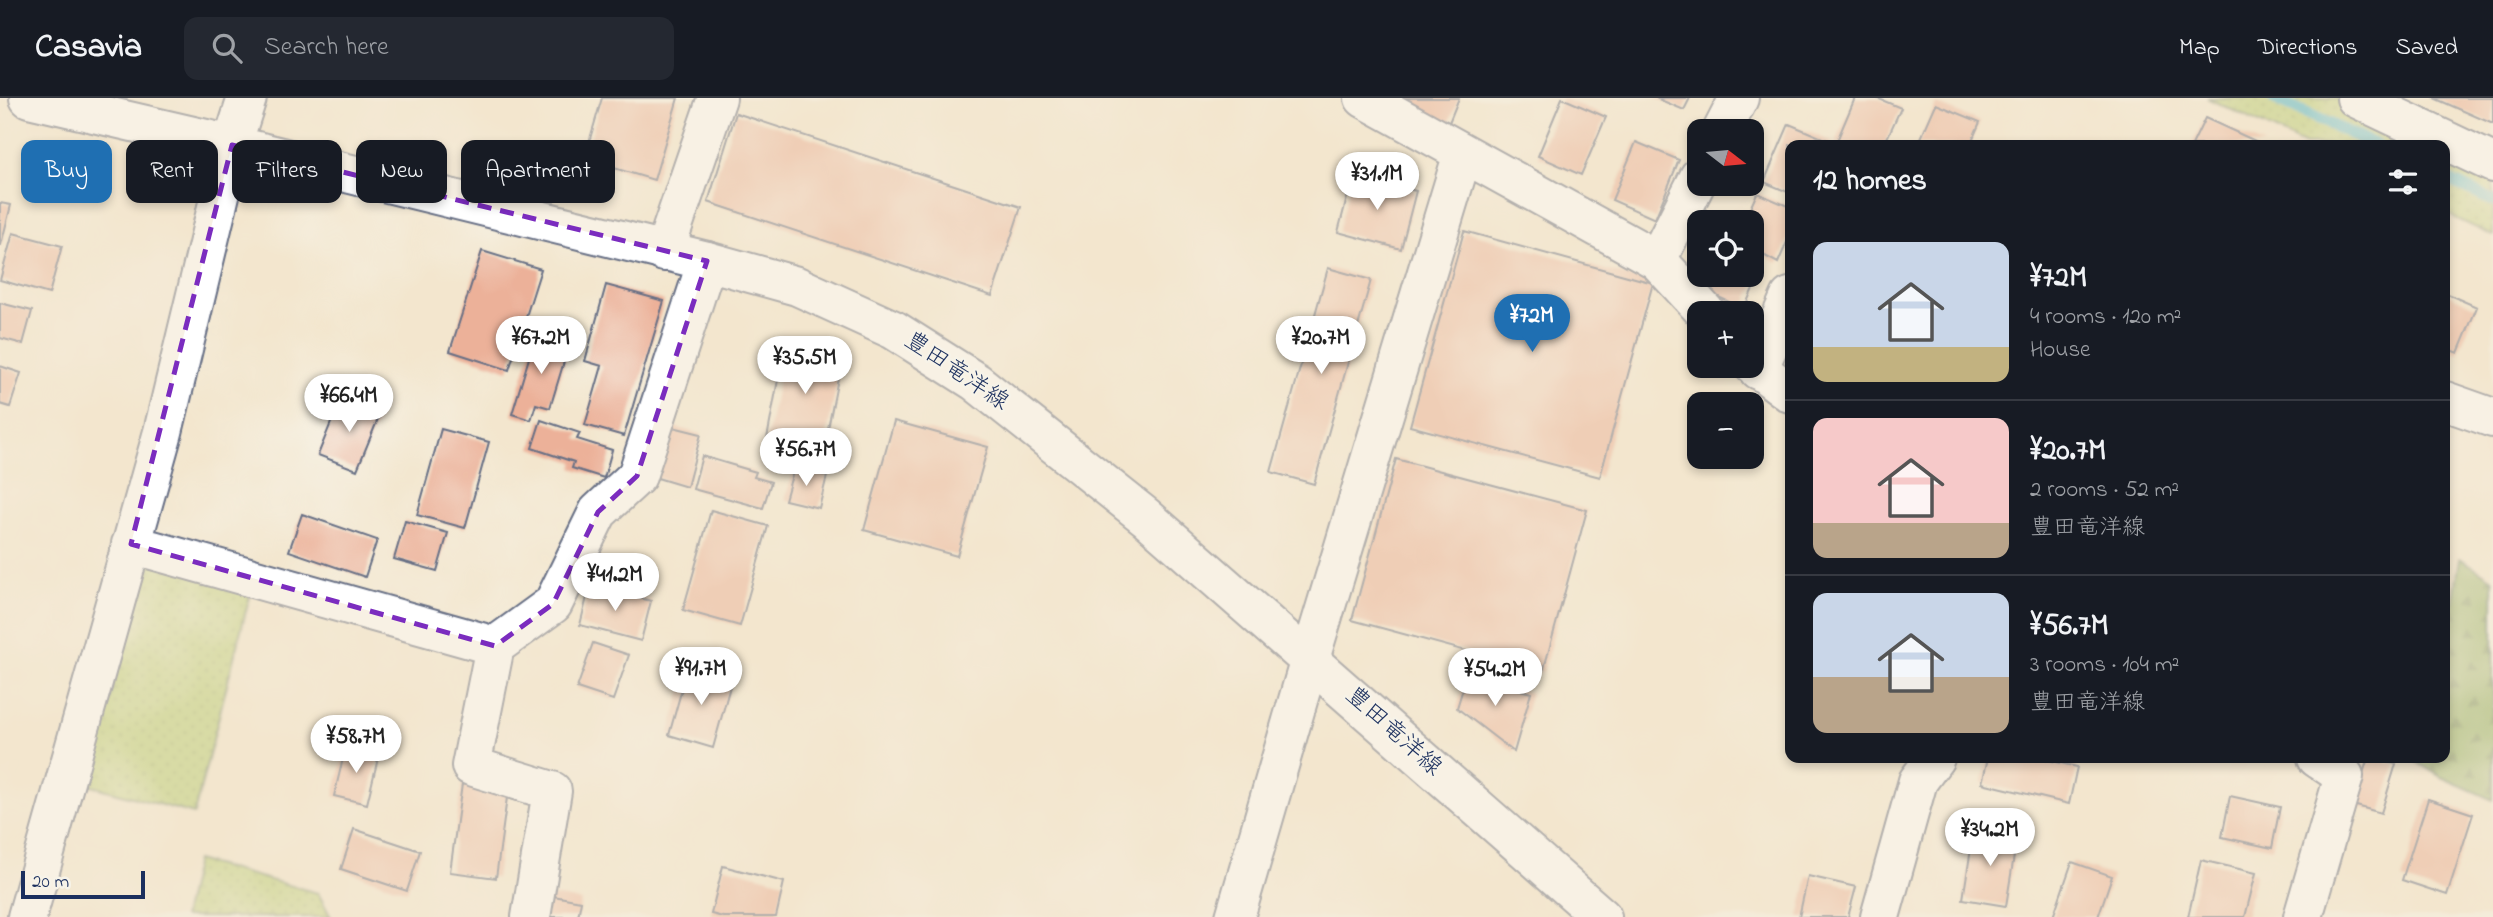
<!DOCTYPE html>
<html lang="en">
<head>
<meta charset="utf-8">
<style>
	body { margin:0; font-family:"Indie Flower","Klee One",sans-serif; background:#242831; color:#f1f3f6; height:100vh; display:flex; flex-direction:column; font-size:26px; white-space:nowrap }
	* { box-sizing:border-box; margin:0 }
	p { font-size:23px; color:#9ea1a6 }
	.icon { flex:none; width:38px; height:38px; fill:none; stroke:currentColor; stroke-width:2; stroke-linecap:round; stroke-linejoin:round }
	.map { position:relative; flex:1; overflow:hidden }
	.side { position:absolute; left:1785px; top:42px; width:665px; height:623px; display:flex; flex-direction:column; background:#171b24; border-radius:14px; box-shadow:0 4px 10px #0003 }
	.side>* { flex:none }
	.guide { position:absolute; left:21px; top:42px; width:665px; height:63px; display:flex; gap:14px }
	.needle { width:46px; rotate:106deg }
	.tools { position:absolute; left:1687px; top:21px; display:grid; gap:14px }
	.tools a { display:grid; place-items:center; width:77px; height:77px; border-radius:14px; background:#171b24; box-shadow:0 4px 10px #0003; font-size:35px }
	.scale { position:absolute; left:21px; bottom:18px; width:124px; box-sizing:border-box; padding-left:7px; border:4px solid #1b2f5e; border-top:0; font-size:19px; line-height:24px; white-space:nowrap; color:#1b2f5e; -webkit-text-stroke:5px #f7f3e8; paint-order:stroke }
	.price { position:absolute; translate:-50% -60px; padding:0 16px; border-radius:24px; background:#fff; color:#222; font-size:23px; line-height:46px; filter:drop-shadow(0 2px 4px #0008) }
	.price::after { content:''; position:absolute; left:50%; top:42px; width:21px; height:16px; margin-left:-10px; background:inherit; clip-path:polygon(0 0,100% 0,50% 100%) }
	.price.current { background:#1f6fb2; color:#fff }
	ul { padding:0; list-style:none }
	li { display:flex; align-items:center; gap:21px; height:175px; padding:0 28px }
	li+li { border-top:2px solid #363941 }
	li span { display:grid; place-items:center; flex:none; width:196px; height:140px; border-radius:14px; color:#555 }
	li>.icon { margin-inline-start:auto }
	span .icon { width:84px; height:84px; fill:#fffc; stroke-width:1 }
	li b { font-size:30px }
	h2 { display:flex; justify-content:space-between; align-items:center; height:84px; padding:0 28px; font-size:30px }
	.pill { padding:0 24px; border-radius:14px; background:#171b24; box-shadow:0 4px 10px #0003; font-size:24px; line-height:63px }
	.pill.current { background:#1f6fb2; color:#fff }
	header { display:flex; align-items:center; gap:42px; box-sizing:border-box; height:98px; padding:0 35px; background:#171b24; border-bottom:2px solid #363941 }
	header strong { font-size:33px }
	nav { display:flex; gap:38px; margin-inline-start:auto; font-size:24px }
	.search { width:490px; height:63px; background:#242831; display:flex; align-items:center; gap:18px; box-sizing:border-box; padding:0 24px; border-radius:14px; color:#9ea1a6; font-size:26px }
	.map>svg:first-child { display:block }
</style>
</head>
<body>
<header>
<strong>Casavia</strong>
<div class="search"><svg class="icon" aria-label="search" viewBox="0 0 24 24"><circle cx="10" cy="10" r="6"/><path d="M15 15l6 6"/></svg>Search here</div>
<nav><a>Map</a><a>Directions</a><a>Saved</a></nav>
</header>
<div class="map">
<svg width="2493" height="819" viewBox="0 0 2493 819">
	<defs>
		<pattern id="grass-dots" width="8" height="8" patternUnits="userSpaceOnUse" patternTransform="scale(1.75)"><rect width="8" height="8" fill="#b8ce73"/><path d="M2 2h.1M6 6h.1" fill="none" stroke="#9eb166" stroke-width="1.8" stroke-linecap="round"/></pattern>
		<pattern id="forest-firs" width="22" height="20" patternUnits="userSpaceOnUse" patternTransform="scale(1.75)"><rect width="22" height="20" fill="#92b165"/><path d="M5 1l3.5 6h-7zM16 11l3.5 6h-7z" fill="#769056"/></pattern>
	</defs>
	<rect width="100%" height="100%" fill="#f7f3e8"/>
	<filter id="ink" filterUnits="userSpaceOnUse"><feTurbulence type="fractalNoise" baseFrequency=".0143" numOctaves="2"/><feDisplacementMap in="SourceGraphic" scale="14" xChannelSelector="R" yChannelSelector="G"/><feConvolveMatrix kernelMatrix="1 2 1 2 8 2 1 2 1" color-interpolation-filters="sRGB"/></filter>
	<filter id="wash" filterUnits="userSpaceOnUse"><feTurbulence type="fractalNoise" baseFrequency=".00686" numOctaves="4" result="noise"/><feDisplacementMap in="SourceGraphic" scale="28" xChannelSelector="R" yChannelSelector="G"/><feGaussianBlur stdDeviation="1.57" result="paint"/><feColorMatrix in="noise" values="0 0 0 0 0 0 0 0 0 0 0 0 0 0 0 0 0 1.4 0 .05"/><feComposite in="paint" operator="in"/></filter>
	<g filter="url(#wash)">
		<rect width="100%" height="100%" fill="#f3e6ce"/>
		<path fill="url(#grass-dots)" stroke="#6a7e68" stroke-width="2" d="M2207,0h145l141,69v69l-48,-23v-68h-140z
			M147,451l107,30 -60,235 -105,-29z
			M196,762l122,33 13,24h-148z"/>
		<path fill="url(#forest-firs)" stroke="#567062" stroke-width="2" d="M2460,460l33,21v221l-52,-23 -31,-19h35v-135l5,-2z"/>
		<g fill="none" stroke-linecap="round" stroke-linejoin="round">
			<path stroke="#4eb7cb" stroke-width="12" d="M2273,0l102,47
				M2445,80l48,23"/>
		</g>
		<g id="blocks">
			<path fill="#ecb199" d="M602,0h76l-24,82 -70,-21z
				M1404,0h55l-13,32 -47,-20z
				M1562,0l44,19 -25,58 -43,-19z
				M1656,0h34l-6,12z
				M1855,0h22l24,10 -17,37h-43l-5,-2z
				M2434,0h59v26z
				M1936,6l44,18 -10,23h-52z
				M736,15l285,94 -29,89 -284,-94z
				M2205,20l59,27h-72z
				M1789,26l43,18 -2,3h-40v48l-26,-11z
				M1636,44l43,18 -24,59 -43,-19z
				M1353,77l63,16 -15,58 -63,-17z
				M1757,95l33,14v28l-12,28 -26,-14v-27h-8z
				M0,105l11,2 -10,40h-1z
				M1464,133l189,52 -53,194 -190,-51z
				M13,135l49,13 -13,48 -49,-14z
				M482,153l59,18 -32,101 -59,-19z
				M1752,166l10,4 -18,41 -34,-16 8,-18h34z
				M1328,170l43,12 -57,204 -43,-12z
				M606,187l58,16 -40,135 -39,-11 17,-59 -17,-5z
				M2445,195l32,14 -19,46 -13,-5z
				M0,205l32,8 -9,33 -23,-6z
				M536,237l33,10 -19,63 -14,-4 -5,16 -19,-6z
				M786,239l58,11 -21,106 -57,-10z
				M0,268l21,7 -11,34 -10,-3z
				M341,300l39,16 -23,56 -39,-15z
				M541,322l39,13 -3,6 35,11 -8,28 -32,-10 2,-6 -42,-14z
				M894,323l94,26 -31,109 -93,-26z
				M669,328l32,8 -14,53 -33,-10z
				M441,331l48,13 -24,86 -48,-13z
				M702,358l54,16 -2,5 17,5 -8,26 -70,-19z
				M1396,361l191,51 -44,162 -191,-52z
				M794,370l33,8 -8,32 -34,-8z
				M711,412l57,16 -28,100 -57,-16z
				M302,416l75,26 -12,37 -76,-26z
				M405,423l43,12 -11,38 -43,-12z
				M590,487l61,16 -10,40 -61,-16z
				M593,545l36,12 -16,45 -36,-12z
				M688,569l44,12 -19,69 -44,-13z
				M1467,577l64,18 -17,59 -57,-44z
				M346,648l33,8 -12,50 -33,-8z
				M1988,660h52l37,9 -8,37 -87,-21z
				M2368,660l28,6 -15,49 -28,-8z
				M462,686l46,6 -12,88 -46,-6z
				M2230,698l50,11 -8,41 -50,-11z
				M2428,701l45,15 -26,81 -45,-15z
				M354,731l66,22 -13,40 -66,-22z
				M1974,732l43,7 -11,69 -43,-7z
				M2201,762l55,13 -11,44h-57z
				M2072,764l40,14 -14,41h-45z
				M723,768l61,16 -8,35h-53l-12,-3z
				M1808,778l48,11 -8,30h-49z
				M548,797l33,6 -3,16h-34z"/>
		</g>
	</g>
	<g filter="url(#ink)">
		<use href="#blocks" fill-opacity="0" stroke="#676f85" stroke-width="2"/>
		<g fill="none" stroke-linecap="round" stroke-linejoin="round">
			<defs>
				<path id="street" d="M1364,0l293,162 49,53
					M2356,0l137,65
					M1722,33l17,-33
					M664,154l53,-154
					M1657,162l42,-83
					M1752,266l38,29
					M1758,272l32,-73
					M2445,303l48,17
					M131,446l364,102
					M27,819l136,-485 69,-287
					M531,819l21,-126 -81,-25 24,-120 58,-42 45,-92 39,-36 70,-215
					M1235,819l75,-258 153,-506
					M1880,819l38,-136 17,-23
					M2303,819l41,-141 -27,-18"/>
				<path id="secondary" d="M29,0l203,47 475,116 90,25 97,44 82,52 170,135 456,400
					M232,47l15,-47"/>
			</defs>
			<use href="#street" stroke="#676f85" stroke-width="42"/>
			<use href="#secondary" stroke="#676f85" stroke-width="42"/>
			<use href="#street" stroke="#fff" stroke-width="38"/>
			<use href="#secondary" stroke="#fff" stroke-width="38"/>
		</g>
	</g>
	<path d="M0 0H2493V819H0ZM232,47l475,116 -70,215 -39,36 -45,92 -58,42 -364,-102z" fill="#f3e6ce" fill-opacity=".55" fill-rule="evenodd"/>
	<path fill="none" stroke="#7b2cbf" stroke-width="5" stroke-dasharray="14 9" stroke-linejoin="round" d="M232,47l475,116 -70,215 -39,36 -45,92 -58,42 -364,-102z"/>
	<g text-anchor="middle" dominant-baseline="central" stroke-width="5" stroke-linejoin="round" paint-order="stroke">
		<g font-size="24" fill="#1b2f5e" stroke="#f7f3e8">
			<text transform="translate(956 274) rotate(34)">豊田竜洋線</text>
			<text transform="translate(1393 634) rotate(42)">豊田竜洋線</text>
		</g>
	</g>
</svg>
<div class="tools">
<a><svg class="needle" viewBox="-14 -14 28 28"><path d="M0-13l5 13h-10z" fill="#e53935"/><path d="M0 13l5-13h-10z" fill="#9ea1a6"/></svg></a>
<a><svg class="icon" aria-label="locate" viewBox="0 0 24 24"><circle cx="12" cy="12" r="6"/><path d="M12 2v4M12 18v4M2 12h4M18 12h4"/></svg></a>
<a>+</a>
<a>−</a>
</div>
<div class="scale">20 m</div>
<b class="price" style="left:1377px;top:114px">¥31.1M</b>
<b class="price current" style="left:1532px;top:256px">¥72M</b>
<b class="price" style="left:541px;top:278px">¥67.2M</b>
<b class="price" style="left:1321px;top:278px">¥20.7M</b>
<b class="price" style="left:805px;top:298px">¥35.5M</b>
<b class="price" style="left:349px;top:336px">¥66.4M</b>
<b class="price" style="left:806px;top:390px">¥56.7M</b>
<b class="price" style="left:615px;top:515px">¥41.2M</b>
<b class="price" style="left:701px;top:609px">¥91.7M</b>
<b class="price" style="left:1495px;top:610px">¥54.2M</b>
<b class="price" style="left:356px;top:677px">¥58.7M</b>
<b class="price" style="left:1990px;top:770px">¥34.2M</b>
<div class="guide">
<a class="pill current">Buy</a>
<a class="pill">Rent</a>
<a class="pill">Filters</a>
<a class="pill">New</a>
<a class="pill">Apartment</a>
</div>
<section class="side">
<h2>12 homes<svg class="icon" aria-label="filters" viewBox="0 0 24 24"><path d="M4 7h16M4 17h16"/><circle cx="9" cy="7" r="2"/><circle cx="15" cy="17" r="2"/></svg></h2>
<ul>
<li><span style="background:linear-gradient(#c9d6e8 75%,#c2b280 0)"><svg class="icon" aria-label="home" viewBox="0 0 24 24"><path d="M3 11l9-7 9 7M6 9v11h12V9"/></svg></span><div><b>¥72M</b><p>4 rooms · 120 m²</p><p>House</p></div></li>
<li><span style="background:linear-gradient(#f6c9c9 75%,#b9a48a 0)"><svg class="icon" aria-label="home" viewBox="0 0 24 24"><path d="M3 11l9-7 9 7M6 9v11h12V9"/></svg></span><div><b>¥20.7M</b><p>2 rooms · 52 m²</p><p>豊田竜洋線</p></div></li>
<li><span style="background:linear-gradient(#c9d6e8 60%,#b9a48a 0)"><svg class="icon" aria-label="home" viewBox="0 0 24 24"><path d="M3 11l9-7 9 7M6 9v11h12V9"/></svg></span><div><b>¥56.7M</b><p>3 rooms · 104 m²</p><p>豊田竜洋線</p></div></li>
</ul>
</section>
</div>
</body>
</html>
